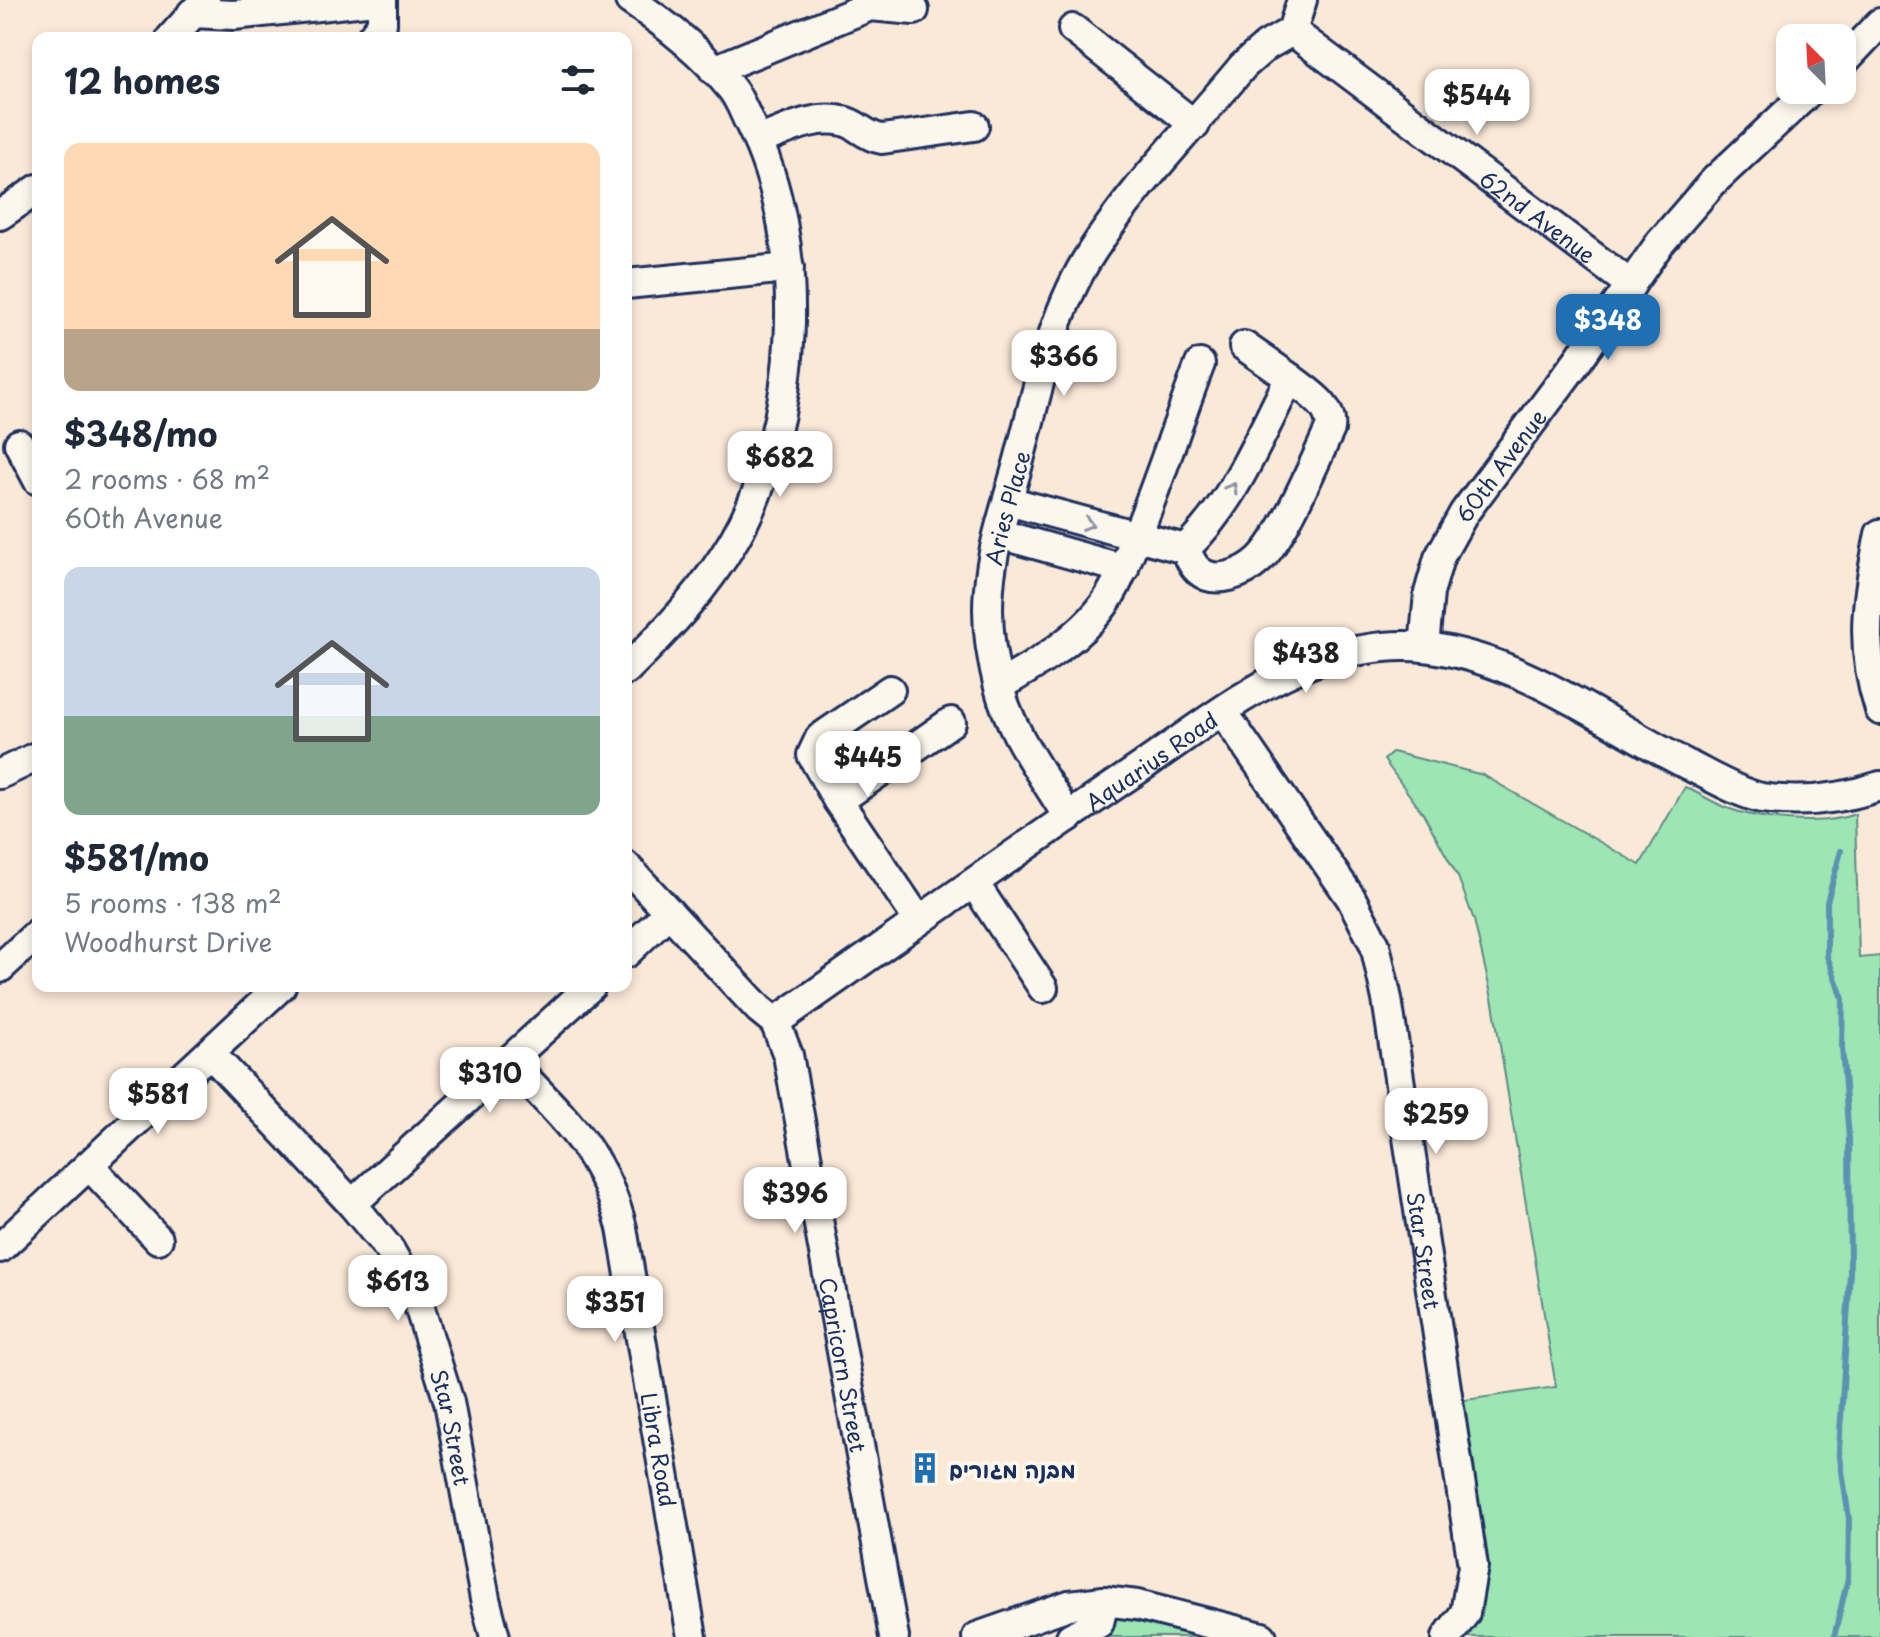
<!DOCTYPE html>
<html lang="en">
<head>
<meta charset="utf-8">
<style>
	body { margin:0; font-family:"Playpen Sans","Playpen Sans Hebrew",sans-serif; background:#f6f6f7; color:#1f2937; height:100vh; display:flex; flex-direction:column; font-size:30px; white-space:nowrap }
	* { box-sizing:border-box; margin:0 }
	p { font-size:26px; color:#747a83 }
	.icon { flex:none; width:44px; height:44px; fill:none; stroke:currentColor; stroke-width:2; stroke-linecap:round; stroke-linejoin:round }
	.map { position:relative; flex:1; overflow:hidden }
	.details { position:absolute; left:32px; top:32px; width:600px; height:960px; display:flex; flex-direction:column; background:#fff; border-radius:16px; box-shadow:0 4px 12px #0003 }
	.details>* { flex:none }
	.needle { width:52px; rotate:336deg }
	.buttons { position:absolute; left:1776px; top:24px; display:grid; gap:16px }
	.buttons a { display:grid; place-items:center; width:80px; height:80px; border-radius:16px; background:#fff; box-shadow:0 4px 12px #0003; font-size:40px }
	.price { position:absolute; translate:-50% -68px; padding:0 18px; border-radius:16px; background:#fff; color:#222; font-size:26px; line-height:52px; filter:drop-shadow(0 2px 4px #0008) }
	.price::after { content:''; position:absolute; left:50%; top:48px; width:24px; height:18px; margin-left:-12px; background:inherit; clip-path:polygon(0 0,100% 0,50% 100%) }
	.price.current { background:#1f6fb2; color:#fff }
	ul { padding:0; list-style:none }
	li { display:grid; align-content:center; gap:16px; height:424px; padding:0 32px }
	li span { display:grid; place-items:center; height:248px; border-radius:16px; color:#555 }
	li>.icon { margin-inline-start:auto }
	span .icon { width:144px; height:144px; fill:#fffc; stroke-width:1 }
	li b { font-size:34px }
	h2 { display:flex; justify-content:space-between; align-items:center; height:96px; padding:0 32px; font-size:34px }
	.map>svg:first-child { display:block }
</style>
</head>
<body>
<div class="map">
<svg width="1880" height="1637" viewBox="0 0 1880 1637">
	<rect width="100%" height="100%" fill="#fbe9d8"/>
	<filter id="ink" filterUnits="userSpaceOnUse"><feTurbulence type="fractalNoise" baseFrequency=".0125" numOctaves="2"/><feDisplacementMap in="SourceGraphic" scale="16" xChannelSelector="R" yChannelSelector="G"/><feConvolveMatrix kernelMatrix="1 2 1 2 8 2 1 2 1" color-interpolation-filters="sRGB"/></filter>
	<g filter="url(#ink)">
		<path fill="#9de5b3" stroke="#5c8a88" stroke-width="2" d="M1393,752l90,23 157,90 45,-78c13,6 26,14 39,20 35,13 96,20 131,7l4,144 21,-2v681h-416l14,-23 6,-34 -26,-179 98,-14 -63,-384 -19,-83 -16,-43 -34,-62 -40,-55z
			M1109,1615l38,6 61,16h-115z"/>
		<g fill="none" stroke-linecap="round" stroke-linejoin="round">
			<path stroke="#5c92b1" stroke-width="6" d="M1834,1637l14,-59 1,-59 -10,-69 11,-178 -1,-133 -7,-92 1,-48 -16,-43v-54l14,-51"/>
			<defs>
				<g id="minor">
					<path d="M192,13l42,2 141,-15"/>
					<path d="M1073,29l122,96"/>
					<path id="s1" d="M1292,31l339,254"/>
					<path d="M1292,31l10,-31"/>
					<path d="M171,38l34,-38"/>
					<path d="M371,38l11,-14v-24"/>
					<path d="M1842,63l38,-40"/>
					<path d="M714,70l156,-64 44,4"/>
					<path d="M758,141c26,-10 56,-27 85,-20 15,3 21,15 39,18l92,-13"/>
					<path d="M0,215l38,-26"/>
					<path d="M626,284l163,-16"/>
					<path d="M1244,346l46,32"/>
					<path d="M19,444l19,36"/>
					<path d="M1008,501l177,48c4,7 7,16 13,21 17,16 47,3 61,-10 24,-22 56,-99 71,-131 4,-23 -24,-38 -40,-51 -31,59 -56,125 -105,171"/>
					<path d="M999,534l125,35"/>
					<path d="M1880,534c-13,66 -21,111 0,176"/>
					<path id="s2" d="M1424,647l5,-54 10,-35 25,-45 114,-153 82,-117 53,-61 98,-92"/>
					<path d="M626,670c41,-40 79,-80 108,-130 67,-116 76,-296 16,-416 -6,-12 -11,-27 -20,-37 -28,-35 -63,-62 -100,-87"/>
					<path d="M999,686c33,-19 68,-40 94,-68 22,-23 31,-52 43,-81 24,-57 42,-116 64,-173"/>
					<path d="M890,690l-70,48 -8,17 26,46 81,120"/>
					<path id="s3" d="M1223,712l128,186 24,47 12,54 86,567 -8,47 -18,24"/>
					<path d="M0,774l38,-18"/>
					<path d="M838,801l113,-79"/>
					<path id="s4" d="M1068,817c-26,-44 -58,-84 -70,-134 -8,-31 -12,-63 -9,-95 3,-42 18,-84 29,-124 19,-70 33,-149 73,-211 43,-67 101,-125 152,-187l23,-20 26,-15"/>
					<path id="s5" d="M626,866l133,143 16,13 13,33 106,582"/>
					<path d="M974,883l69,105"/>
					<path d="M626,953l43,-41"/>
					<path d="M0,968l38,-35"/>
					<path id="s6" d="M775,1022c119,-83 236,-167 356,-248 58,-39 117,-88 183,-112 34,-11 75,-19 111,-15 98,12 178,75 263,118 20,10 52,29 74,33 41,6 80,1 118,-12"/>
					<path id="s7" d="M210,1053l142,151 37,45 27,47 33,106 36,197 10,38"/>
					<path id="s8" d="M510,1062c52,55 93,89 112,166l70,409"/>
					<path d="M89,1165l69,74"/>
					<path d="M352,1204l239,-218"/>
					<path d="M0,1248l281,-262"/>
					<path d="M977,1637l92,-32 35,-4 33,4 125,32"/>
					<path d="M1071,1637l28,-14 5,-22"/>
				</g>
			</defs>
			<use href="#minor" stroke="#1b2f5e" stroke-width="34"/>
			<use href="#minor" stroke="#fbf7ec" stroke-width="28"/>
		</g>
		<defs><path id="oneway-chevron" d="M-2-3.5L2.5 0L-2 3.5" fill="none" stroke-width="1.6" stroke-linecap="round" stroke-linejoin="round" transform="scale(2)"/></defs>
		<g stroke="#8b93a5">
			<use href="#oneway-chevron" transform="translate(1232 488) rotate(-60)"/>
			<use href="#oneway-chevron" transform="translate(1088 524) rotate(16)"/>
		</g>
	</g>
	<defs>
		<symbol id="building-bare" viewBox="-9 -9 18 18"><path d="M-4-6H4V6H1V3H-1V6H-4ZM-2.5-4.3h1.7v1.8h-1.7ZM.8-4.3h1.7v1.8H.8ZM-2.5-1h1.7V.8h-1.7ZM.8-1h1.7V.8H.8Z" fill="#1f6fb2" stroke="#fbf7ec" stroke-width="2.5" paint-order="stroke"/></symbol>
	</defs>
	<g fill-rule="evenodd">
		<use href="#building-bare" x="903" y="1446" width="44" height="44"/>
	</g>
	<g text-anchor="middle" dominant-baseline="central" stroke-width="8" stroke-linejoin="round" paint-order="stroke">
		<g font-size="22" fill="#1b2f5e" stroke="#fbf7ec">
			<text stroke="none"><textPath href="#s1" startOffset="308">62nd Avenue</textPath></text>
			<text stroke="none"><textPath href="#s2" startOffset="202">60th Avenue</textPath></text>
			<text stroke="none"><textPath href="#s4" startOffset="330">Aries Place</textPath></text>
			<text stroke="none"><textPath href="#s6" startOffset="458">Aquarius Road</textPath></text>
			<text stroke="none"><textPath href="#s3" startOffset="588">Star Street</textPath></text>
			<text stroke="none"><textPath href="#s5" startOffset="566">Capricorn Street</textPath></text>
			<text stroke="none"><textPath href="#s7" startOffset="456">Star Street</textPath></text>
			<text stroke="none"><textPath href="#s8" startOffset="428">Libra Road</textPath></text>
		</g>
		<g font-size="22" font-weight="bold" fill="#1b2f5e" stroke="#fbf7ec" text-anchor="start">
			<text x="949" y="1468">מבנה מגורים</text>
		</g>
	</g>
</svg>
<div class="buttons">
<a><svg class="needle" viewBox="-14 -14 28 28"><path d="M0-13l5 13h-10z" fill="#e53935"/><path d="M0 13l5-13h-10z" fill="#747a83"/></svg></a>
</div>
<b class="price" style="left:1477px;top:137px">$544</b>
<b class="price current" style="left:1608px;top:362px">$348</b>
<b class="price" style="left:1064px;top:398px">$366</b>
<b class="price" style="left:780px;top:499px">$682</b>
<b class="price" style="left:1306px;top:695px">$438</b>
<b class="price" style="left:868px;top:799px">$445</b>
<b class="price" style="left:490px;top:1115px">$310</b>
<b class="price" style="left:158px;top:1136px">$581</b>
<b class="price" style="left:1436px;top:1156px">$259</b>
<b class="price" style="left:795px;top:1235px">$396</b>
<b class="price" style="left:398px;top:1323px">$613</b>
<b class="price" style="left:615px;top:1344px">$351</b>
<section class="details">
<h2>12 homes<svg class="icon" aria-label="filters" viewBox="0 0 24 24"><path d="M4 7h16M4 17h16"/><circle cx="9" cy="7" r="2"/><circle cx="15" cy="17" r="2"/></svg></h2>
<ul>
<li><span style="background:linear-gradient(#ffd9b3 75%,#b9a48a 0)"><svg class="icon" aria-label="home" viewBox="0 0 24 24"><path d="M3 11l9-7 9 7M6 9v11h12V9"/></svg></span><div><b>$348/mo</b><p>2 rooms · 68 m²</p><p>60th Avenue</p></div></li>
<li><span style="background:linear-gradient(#c9d6e8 60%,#7fa58c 0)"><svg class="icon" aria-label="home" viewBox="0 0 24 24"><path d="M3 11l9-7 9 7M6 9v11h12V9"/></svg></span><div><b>$581/mo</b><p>5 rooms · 138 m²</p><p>Woodhurst Drive</p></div></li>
</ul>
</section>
</div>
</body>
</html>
